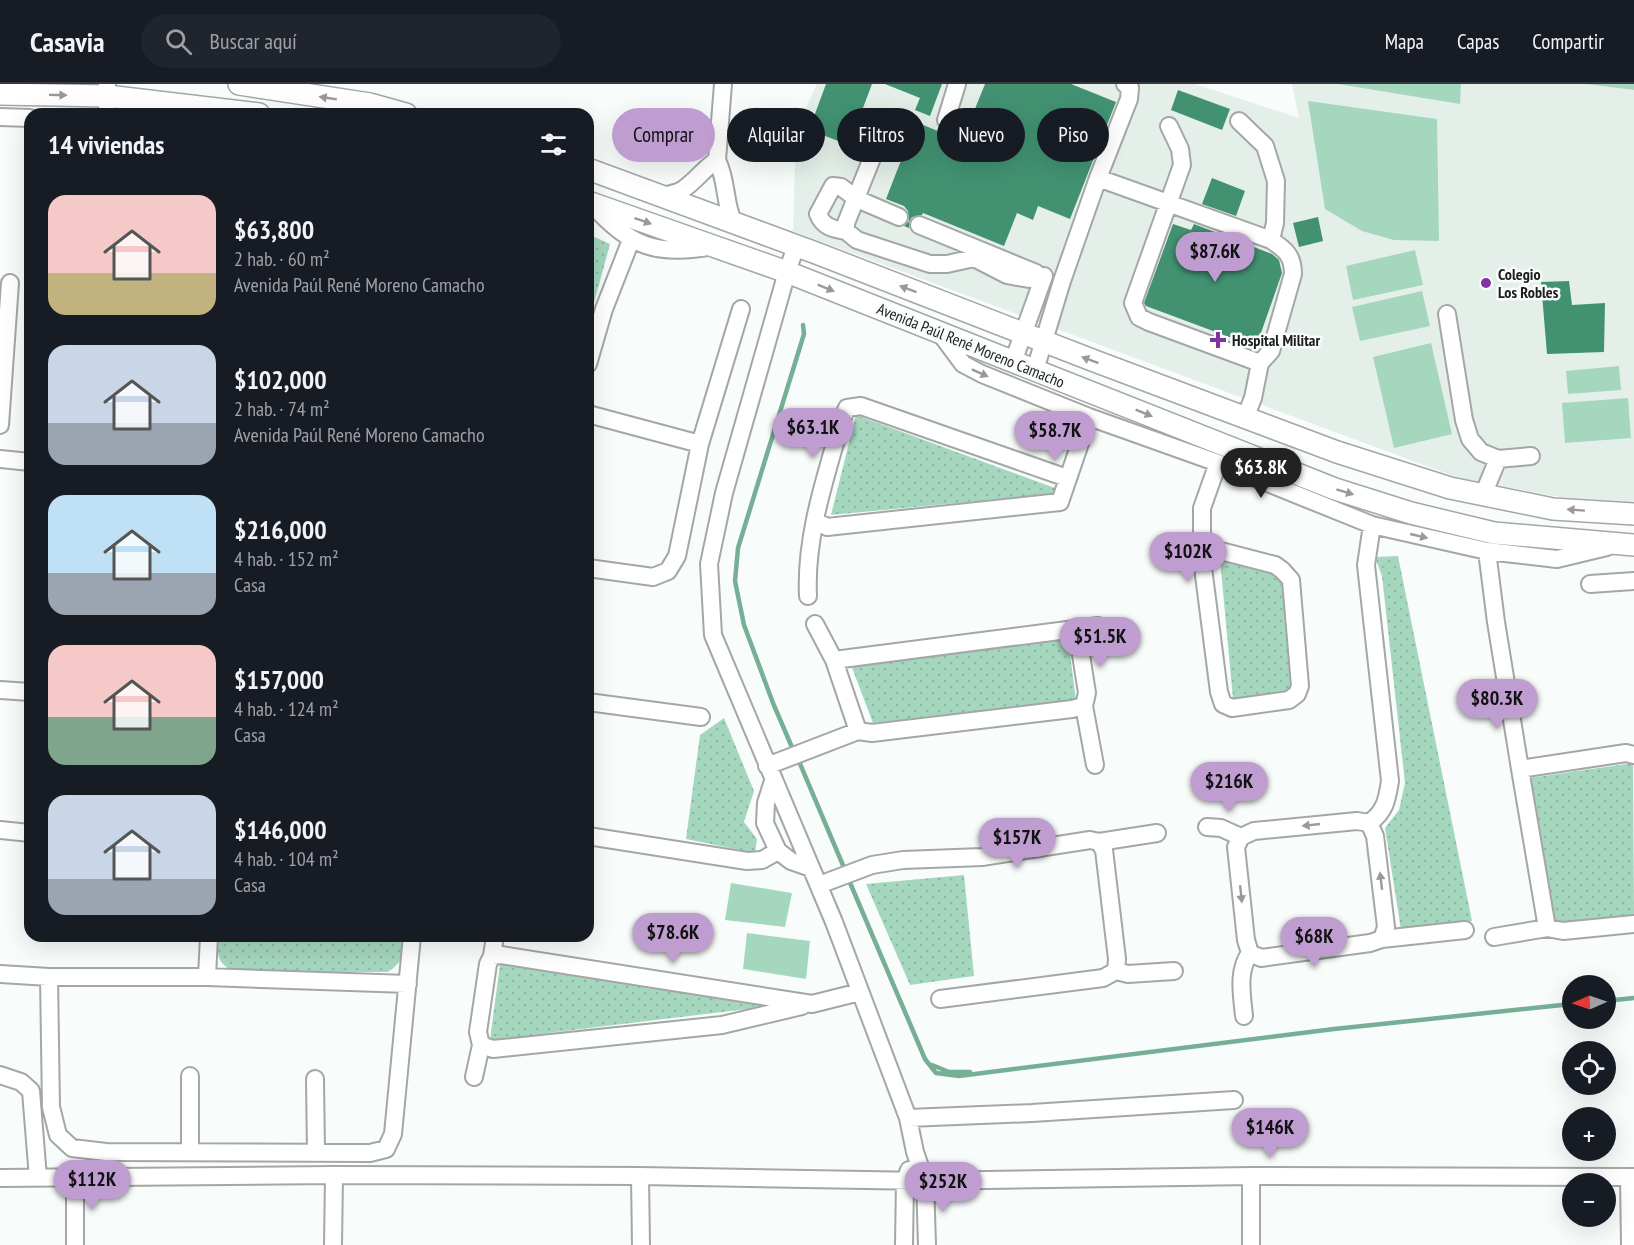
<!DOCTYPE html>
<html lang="es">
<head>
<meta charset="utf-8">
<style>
	body { margin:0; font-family:"PT Sans Narrow",sans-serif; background:#20242c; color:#f1f3f6; height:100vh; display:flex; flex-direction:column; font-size:22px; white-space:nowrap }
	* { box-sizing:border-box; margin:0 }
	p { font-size:20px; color:#9ea1a6 }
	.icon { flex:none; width:33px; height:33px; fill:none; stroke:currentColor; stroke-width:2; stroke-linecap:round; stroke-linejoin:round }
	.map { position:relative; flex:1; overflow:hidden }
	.sheet { position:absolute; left:24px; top:24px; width:570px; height:834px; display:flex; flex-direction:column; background:#171b24; border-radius:18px; box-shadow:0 6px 24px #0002 }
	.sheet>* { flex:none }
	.guide { position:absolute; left:612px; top:24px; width:570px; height:54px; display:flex; gap:12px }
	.needle { width:39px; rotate:268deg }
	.fabs { position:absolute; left:1562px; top:891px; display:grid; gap:12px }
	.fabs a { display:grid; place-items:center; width:54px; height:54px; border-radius:50%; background:#171b24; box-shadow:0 6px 24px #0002; font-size:30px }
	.price { position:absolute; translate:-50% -51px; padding:0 14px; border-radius:21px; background:#bf9dd1; color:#111; font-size:20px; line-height:39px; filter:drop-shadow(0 2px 3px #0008) }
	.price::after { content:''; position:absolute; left:50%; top:36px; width:18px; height:14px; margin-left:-9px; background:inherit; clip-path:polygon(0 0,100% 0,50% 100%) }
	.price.active { background:#222; color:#fff }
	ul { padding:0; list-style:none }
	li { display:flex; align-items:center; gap:18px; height:150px; padding:0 24px }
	li span { display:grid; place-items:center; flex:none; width:168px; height:120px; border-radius:18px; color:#555 }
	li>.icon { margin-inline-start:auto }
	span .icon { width:72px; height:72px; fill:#fffc; stroke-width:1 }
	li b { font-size:26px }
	h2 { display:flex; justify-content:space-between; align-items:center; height:72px; padding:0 24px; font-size:26px }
	.chip { padding:0 21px; border-radius:27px; background:#171b24; box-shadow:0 6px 24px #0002; font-size:21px; line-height:54px }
	.chip.active { background:#bf9dd1; color:#111 }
	header { display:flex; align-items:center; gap:36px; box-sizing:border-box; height:84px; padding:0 30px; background:#171b24; border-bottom:2px solid #363941 }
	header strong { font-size:28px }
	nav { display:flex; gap:33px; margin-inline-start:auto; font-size:21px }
	.search { width:420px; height:54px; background:#20242c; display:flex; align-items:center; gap:15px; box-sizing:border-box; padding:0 21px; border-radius:33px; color:#9ea1a6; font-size:22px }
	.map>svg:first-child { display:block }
</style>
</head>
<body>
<header>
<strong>Casavia</strong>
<div class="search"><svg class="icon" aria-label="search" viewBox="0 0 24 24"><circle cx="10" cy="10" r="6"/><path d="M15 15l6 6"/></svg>Buscar aquí</div>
<nav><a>Mapa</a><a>Capas</a><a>Compartir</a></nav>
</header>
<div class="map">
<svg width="1634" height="1161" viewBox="0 0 1634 1161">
	<defs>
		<pattern id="park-dots" width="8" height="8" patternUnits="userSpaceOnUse" patternTransform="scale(1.5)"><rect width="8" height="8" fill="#a5d7bf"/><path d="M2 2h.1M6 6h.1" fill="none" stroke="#8db8a4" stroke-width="1.8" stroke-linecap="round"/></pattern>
	</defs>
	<rect width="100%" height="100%" fill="#f8fcfa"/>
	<path fill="#e4efe9" d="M817,0h378l104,34 -7,-34h342v418l-74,-5 -101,-19 -666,-247 3,-101z"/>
	<path fill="#a5d7bf" d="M1338,0h123l-1,20z
		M1586,0h48v6z
		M1308,17l129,18 2,122 -45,-1 -32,-9 -37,-22z
		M1415,166l8,35 -70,15 -7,-34z
		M1422,207l8,35 -70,15 -8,-34z
		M1431,259l21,91 -58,14 -21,-91z
		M1619,282l2,24 -53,4 -2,-23z
		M1628,314l3,40 -66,5 -3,-40z
		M731,799l61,10 -7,34 -60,-7z
		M747,849l63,8 -4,38 -63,-10z"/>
	<path fill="url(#park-dots)" d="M588,150l22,10 -22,81z
		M856,331l199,73 -3,6 -221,21z
		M1398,472l74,365 -71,9 -16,-102 14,-18 6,-27 -23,-207 -7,-19z
		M1220,475l51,15 10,6 12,100 -4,9 -6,3 -50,7z
		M1068,554l8,62 -203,23 -22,-58z
		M724,634l30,73 -10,31 13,17 -2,14 -69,-14 14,-104z
		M1633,679l1,154 -78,9 -27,-148z
		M964,791l10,101 -64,9 -44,-101z
		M219,852h187c-1,17 -4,27 -18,36h-154c-18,-10 -17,-17 -15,-36z
		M500,880l272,42 -282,34z"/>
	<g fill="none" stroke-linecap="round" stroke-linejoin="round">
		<path stroke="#77af96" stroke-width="4.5" d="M794,668l-21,-49 -29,-78 -9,-44 3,-33 66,-214 -1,-9
			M798,675l47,111
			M848,794l77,181 11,14 23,3 375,-47 238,-25
			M1605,917l29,-3
			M932,981l17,7h21"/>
	</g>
	<path fill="#429272" d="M826,0h46l-23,61 -40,-15z
		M885,0h57l-12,32 -15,-6 5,-12z
		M985,0h86l45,18 -46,117 -32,-13 -5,14 -16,-7 -13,33 -81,-33 -1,2 -10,2 -3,5v6l-5,-2 5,-5 -1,-10 -4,-5 -18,-7 30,-77 46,19z
		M1178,6l52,19 -8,21 -51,-20z
		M1212,94l33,13 -9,25 -34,-12z
		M1318,133l5,24 -24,6 -6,-24z
		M1173,140l18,6 3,-6 78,30 7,6 3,13 -26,74 -110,-41 -2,-3z
		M1569,197l3,24 33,-2 -1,49 -57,2 -6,-72z"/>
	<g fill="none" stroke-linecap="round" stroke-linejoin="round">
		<defs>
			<path id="minor" d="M107,30v-30
				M0,33l30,1
				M946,36l11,-36
				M1239,37l26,25 11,35 -1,42 -4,17
				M1169,42l11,23 2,16 -49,138 6,14 10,5 111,41
				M884,44l-38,95v8l11,9 73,24h17l27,-6 33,17 22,4 15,-3
				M717,76l6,-76
				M1098,94l173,62c15,10 22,16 22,34l-22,77 -11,12 -7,35 -8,20
				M663,113c6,-3 14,-4 19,-7 13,-8 22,-22 35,-30 10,20 7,40 16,62
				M591,119c37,43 66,54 122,43
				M919,141l117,48
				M846,147c-13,-2 -23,-4 -28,-17l15,-28 8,1 16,12 42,18
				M796,162l-9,26 -63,221 -15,71 4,71 121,287 74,196 7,34 10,29 2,64
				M1447,230l17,106 6,19 11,13 17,7 33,-3
				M940,249l23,31 19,10 107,43 129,46 154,62 115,26 70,8 50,-12
				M1013,278l31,-86
				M588,280l16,-55 27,-69
				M1035,286l27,-89 36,-103 31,-79 1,-11 -5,-4
				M588,330l112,30
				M0,341l10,-142
				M0,375l30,3
				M1483,411l15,-36
				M816,437l11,6 233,-25 29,-85
				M1372,441l-6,40 24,216c-3,19 -5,31 -21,42l-12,-2 -103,10 -13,6 -5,10 10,93 4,13 11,5 109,-15 12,-4 83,-9
				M1487,467l9,71 24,147 106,-16 8,2
				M1203,468l10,-3 62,16 7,5 9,10 9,106 -3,8 -8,6 -57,8 -9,-4 -4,-12 -17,-132v-52l16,-45
				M588,484l65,9 15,-6 9,-15 23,-112 41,-135
				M1590,500l44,-3
				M808,512c-3,-60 18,-120 34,-177l5,-11 14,-2 206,72
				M815,540l19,36 24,71
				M1077,545l10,64 -3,13 11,59
				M834,576l264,-34
				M0,606l30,2
				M588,618l113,15
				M767,682l91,-35 14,2 200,-24 12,-3
				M1520,685l27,159
				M773,697l-7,22 -1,20 13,28 13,10 20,7
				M1369,739l6,13 11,91 -4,12
				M1207,743l14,1 20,9
				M0,746l30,3
				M588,752l159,25 15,-1 16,-9
				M1099,758l5,8 13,109 -1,12
				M819,801l53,-20 31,-5 79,-3 108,-17 9,2 58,-9
				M1494,853l53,-9 16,3 71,-7
				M492,872l9,-1 311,49 48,-12
				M0,890l49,3h158l201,7
				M49,893l2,130 7,28 14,13 34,4 264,1 16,-4 7,-15 19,-198
				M207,893l2,-41
				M940,915l163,-21 13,-7 12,3 46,-3
				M1244,932c-2,-21 -7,-45 6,-63
				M481,961l12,4 229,-24 80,-19
				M0,991l21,7 10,9 7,87
				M190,992v76
				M474,993l7,-32 -3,-13 10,-68 4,-8 3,-20
				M315,995l1,74
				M908,1034l124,-5 202,-13
				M640,1092l1,69
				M1629,1093l1,68
				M0,1094l334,-3 306,1 285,5 326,-5 383,1
				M75,1161v-67
				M333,1161l1,-70
				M904,1161l1,-64 4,-11
				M1251,1161v-69"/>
			<path id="major" d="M239,0l131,20 36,10
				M0,10l107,2 152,18
				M588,85l228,84 276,107 245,92 113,36 103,21 81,5
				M588,118l199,70 548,217 76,24 83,20 140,12"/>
		</defs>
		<use href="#minor" stroke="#a3a7a5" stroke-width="20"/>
		<use href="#major" stroke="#a3a7a5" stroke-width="24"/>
		<use href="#minor" stroke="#fff" stroke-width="16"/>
		<use href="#major" stroke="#fff" stroke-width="21"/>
	</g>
	<defs><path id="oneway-solid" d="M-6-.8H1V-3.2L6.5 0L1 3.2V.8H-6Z" transform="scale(1.5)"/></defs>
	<g fill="#999">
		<use href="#oneway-solid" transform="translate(58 11) rotate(1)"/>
		<use href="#oneway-solid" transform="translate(328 14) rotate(-171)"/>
		<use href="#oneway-solid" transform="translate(643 137) rotate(19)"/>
		<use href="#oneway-solid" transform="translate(826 204) rotate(22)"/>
		<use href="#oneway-solid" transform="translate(908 205) rotate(-159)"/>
		<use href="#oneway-solid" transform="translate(1090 276) rotate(-159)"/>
		<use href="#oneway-solid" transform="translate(980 289) rotate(24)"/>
		<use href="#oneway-solid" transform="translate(1144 329) rotate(22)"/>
		<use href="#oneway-solid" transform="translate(1345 408) rotate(17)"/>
		<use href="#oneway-solid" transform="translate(1576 426) rotate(-176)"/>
		<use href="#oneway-solid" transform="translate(1419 452) rotate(13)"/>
		<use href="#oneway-solid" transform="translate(1311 741) rotate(174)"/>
		<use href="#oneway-solid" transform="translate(1381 797) rotate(-97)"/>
		<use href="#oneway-solid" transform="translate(1241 810) rotate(84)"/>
	</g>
	<g fill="#8233a3" stroke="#f8fcfa" stroke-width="2">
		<circle cx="1486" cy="199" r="6"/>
		<path d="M1215 247h6v6h6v6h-6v6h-6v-6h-6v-6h6z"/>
	</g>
	<g text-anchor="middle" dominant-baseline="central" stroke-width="5" stroke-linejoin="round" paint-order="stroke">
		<g font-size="16" font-weight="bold" fill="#1c1d1d" stroke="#f8fcfa" text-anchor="start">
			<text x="1498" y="190">Colegio<tspan x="1498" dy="18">Los Robles</tspan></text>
			<text x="1232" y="256">Hospital Militar</text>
		</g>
		<g font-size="16" fill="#1c1d1d" stroke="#f8fcfa">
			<text transform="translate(971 261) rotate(22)">Avenida Paúl René Moreno Camacho</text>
		</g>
	</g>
</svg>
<div class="fabs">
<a><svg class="needle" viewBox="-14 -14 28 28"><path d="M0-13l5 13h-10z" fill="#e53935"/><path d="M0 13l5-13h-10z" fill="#9ea1a6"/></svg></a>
<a><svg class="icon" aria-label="locate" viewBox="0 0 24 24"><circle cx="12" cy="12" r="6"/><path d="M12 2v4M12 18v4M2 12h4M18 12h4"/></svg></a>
<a>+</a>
<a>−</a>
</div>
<b class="price" style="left:1215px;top:199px">$87.6K</b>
<b class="price" style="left:813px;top:375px">$63.1K</b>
<b class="price" style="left:1055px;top:378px">$58.7K</b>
<b class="price active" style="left:1261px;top:415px">$63.8K</b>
<b class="price" style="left:1188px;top:499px">$102K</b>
<b class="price" style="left:1100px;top:584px">$51.5K</b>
<b class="price" style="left:1497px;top:646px">$80.3K</b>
<b class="price" style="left:1229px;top:729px">$216K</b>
<b class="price" style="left:1017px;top:785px">$157K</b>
<b class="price" style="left:673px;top:880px">$78.6K</b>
<b class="price" style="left:1314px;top:884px">$68K</b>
<b class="price" style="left:1270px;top:1075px">$146K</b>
<b class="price" style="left:92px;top:1127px">$112K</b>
<b class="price" style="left:943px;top:1129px">$252K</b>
<div class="guide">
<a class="chip active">Comprar</a>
<a class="chip">Alquilar</a>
<a class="chip">Filtros</a>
<a class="chip">Nuevo</a>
<a class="chip">Piso</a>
</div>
<section class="sheet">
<h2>14 viviendas<svg class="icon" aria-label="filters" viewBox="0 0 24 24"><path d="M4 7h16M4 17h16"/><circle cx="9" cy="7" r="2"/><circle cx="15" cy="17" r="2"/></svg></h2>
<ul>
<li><span style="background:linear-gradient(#f6c9c9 65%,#c2b280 0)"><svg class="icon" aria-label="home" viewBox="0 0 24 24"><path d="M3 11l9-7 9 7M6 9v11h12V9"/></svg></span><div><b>$63,800</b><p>2 hab. · 60 m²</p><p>Avenida Paúl René Moreno Camacho</p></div></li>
<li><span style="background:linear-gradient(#c9d6e8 65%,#9aa5b1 0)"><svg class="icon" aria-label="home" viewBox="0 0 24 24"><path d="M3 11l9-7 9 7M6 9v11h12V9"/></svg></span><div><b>$102,000</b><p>2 hab. · 74 m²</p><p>Avenida Paúl René Moreno Camacho</p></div></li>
<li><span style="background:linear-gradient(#bfe0f5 65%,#9aa5b1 0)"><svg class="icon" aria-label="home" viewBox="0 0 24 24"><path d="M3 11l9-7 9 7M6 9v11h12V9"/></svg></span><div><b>$216,000</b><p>4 hab. · 152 m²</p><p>Casa</p></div></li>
<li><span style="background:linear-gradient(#f6c9c9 60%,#7fa58c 0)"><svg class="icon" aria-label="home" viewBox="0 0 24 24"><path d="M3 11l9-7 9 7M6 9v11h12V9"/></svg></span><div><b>$157,000</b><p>4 hab. · 124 m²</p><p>Casa</p></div></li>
<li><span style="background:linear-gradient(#c9d6e8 70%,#9aa5b1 0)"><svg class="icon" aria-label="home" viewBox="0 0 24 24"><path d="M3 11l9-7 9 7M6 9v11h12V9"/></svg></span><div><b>$146,000</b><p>4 hab. · 104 m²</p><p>Casa</p></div></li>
</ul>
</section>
</div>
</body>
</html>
